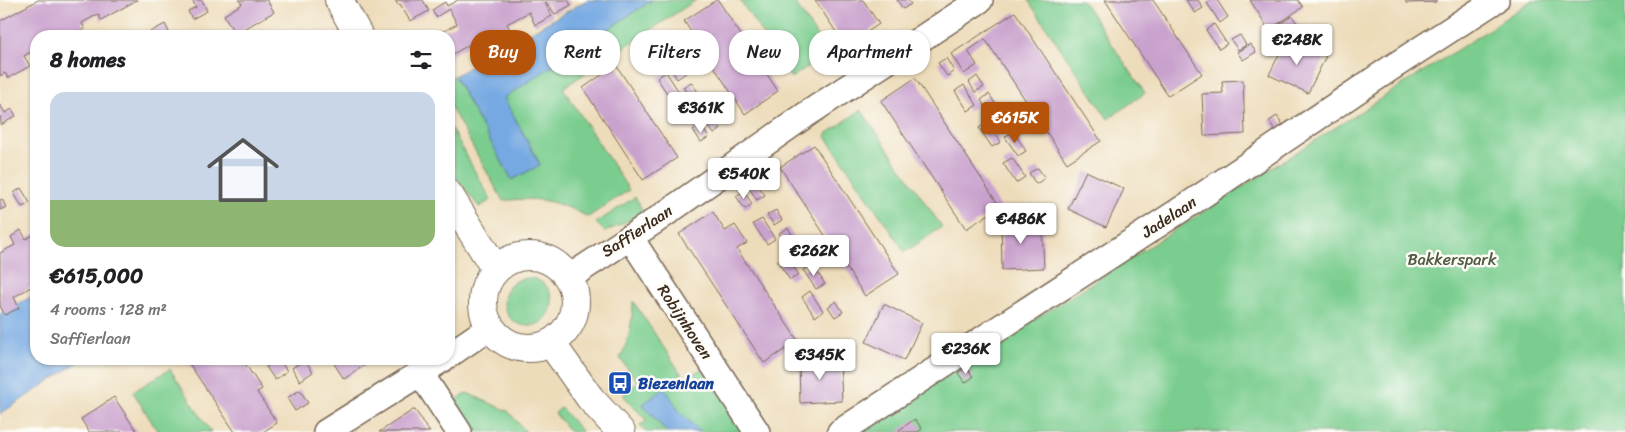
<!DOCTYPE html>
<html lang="en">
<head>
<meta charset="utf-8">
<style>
	body { margin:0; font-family:Sriracha,sans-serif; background:#f6f6f6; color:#202124; height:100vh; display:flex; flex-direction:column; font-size:19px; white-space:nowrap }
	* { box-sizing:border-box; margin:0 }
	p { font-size:16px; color:#757577 }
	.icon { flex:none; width:28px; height:28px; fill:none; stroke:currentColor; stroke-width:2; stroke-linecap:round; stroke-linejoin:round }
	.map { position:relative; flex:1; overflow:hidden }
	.details { position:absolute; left:30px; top:30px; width:425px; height:335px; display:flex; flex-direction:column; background:#fff; border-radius:20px; box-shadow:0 1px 4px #0004 }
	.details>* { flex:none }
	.banner { position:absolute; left:470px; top:30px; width:475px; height:45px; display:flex; gap:10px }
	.price { position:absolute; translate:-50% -42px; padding:0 11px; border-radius:5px; background:#fff; color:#222; font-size:16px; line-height:32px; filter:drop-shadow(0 1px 2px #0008) }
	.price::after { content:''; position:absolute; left:50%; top:30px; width:15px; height:11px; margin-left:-8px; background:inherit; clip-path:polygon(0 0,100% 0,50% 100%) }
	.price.on { background:#b45309; color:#fff }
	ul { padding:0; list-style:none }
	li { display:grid; align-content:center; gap:10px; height:265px; padding:0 20px }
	li span { display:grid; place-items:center; height:155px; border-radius:15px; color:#555 }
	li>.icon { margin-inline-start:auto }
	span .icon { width:90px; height:90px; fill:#fffc; stroke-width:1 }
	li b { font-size:21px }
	h2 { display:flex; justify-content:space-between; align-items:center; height:60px; padding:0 20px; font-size:21px }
	.tag { padding:0 18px; border-radius:20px; background:#fff; box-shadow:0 1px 4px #0004; font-size:18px; line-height:45px }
	.tag.on { background:#b45309; color:#fff }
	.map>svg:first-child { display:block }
</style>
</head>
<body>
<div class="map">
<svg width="1625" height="432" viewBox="0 0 1625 432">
	<rect width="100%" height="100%" fill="#fdfcf7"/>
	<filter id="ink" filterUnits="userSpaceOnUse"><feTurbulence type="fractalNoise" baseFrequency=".02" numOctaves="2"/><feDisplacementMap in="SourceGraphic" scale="10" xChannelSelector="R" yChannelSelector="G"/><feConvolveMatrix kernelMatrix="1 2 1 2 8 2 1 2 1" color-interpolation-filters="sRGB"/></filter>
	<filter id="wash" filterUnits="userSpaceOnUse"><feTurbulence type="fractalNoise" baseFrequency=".0096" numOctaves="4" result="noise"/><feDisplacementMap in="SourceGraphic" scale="20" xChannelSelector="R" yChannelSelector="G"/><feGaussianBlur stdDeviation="1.12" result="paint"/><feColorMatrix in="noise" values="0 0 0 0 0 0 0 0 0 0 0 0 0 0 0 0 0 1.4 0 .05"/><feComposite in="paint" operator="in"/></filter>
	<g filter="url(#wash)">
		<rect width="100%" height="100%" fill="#eddcba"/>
		<path fill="#7acd8f" stroke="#5a7c56" d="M652,0h44l-133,88 66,102 -41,27c-30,-16 -51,-21 -85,-16l-54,-97v-26l5,-2 58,104 28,-16 -36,-66z
			M740,0h53l35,53 -37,25z
			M1028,0h54l63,93 -37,26z
			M1532,0h93v432h-767l624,-398z
			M861,110l81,117 -37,25 -80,-117z
			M449,125l42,75 -12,7 -30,-39z
			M635,197l9,16 -39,19 -9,-9z
			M504 302a24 24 0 1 1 48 0a24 24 0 1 1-48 0Z
			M633,301l51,77 20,-10 43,64h-47l-21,-21 -36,-6 24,27h-21l-6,-7 7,-4 -24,-26 15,-13 -18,-24c10,-20 12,-35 13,-57z
			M170,369l41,63h-53l-25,-40z
			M467,393l41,18 18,21h-51l-19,-32z
			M561,408l21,24h-12l-15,-19z"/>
		<path fill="#76a9e2" stroke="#586a80" d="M587,0h65l-148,98 36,67 -28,15 -58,-104z
			M36,294v65h47l-83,55v-100z
			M665,388l14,23 21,21h-33l-24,-28z"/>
		<g id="blocks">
			<path fill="#c9a1cd" d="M38,0h99l-36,20 -3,-6 -16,9 3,6 -13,7h-36v13l-12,7 6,10 -22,12 -3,-5 -5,3v-55z
				M192,0h10l5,11 -15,8 -4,-8 8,-4z
				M239,0h28l7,12 -39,22 -11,-19 18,-11z
				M395,0h28l6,11 -19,10 -10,-17 -2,1z
				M458,0h110l3,5 -16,9 -9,-12 -1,1 7,13 -17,9 -6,-13 -22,12 7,13 -17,9 -7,-13 -39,22 1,2 -3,2v-23h-15l23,-12 -8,-15 -13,8 -4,-7 13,-8 2,4z
				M716,0h2l60,91 -33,23 -61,-93z
				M815,0h48l16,24 -33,23z
				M897,0h11l3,4 -8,5z
				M1105,0h48l49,74 -34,22z
				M1186,0h12l5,8 -8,5z
				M1212,0h5l11,17 -8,6 -13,-20z
				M1250,0h48l5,7 -34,23z
				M1406,0h30v2l-30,1z
				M1015,12l86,129 -34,22 -82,-124 -17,12 9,14 -13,9 -13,-20z
				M1292,16l7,10 -12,8 -7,-10z
				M165,24l4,8 -8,4h-8l-3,-4z
				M1214,24l13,20 -8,5 -13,-19z
				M1240,35l6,10 -8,5 -7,-10z
				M660,37l9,12 -8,5 -8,-12z
				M1287,38l39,18 -18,37 -39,-18z
				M1250,44l6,8 -13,8 -6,-8z
				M648,45l8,13 -8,5 -8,-13z
				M946,58l8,13 -7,5 -9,-13z
				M679,63l7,10 -9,6 -6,-10z
				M616,65l61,93 -34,22 -60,-92z
				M666,72l13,20 -9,6 -13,-20z
				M977,76l7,11 -9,5 -6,-10z
				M915,78l85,129 -34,22 -85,-128z
				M1243,80l2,54 -41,2 -2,-42 21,-1 -1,-12z
				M691,82l13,19 -8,6 -13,-20z
				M964,85l13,20 -9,6 -13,-20z
				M989,94l13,20 -8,6 -13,-20z
				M684,100l7,10 -9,6 -6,-10z
				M0,105l5,8 7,-4 4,7 -15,9z
				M1277,116l6,9 -8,5 -6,-9z
				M713,117l8,12 -7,5 -9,-13z
				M988,122l13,20 -9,5 -13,-19z
				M700,125l9,12 -8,5 -8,-12z
				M1013,131l13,20 -8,5 -13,-19z
				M814,145l85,129 -34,22 -85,-129z
				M1012,158l13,19 -9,6 -13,-20z
				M1038,168l7,10 -9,6 -7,-11z
				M1086,171l38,18 -18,38 -38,-18z
				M756,183l9,12 -8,5 -8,-12z
				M21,188l9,15 -8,4 -8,-14z
				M744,191l8,13 -7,5 -9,-13z
				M2,199l4,8 -6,3v-10z
				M776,210l6,10 -8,5 -7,-10z
				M713,212l12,19 10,-6 12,18 -10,6 61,92 -34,22 -85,-129z
				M1021,216v10h21l2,42 -42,2 -1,-53z
				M762,219l13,20 -8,5 -14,-20z
				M788,228l13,20 -9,5 -13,-20z
				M21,230l5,9 10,-6v51l-22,13 5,11 -14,7 -5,-9v-53l15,-8 -4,-8z
				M786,255l13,20 -9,5 -13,-19z
				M812,264l13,20 -9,5 -13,-19z
				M810,291l13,20 -8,6 -13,-20z
				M836,301l7,11 -8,5 -7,-10z
				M884,304l38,19 -18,37 -38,-18z
				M186,359h56l20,30 -5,3 20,31 -14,9h-28z
				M279,359l8,12 -12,9 -9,-13z
				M331,359h43l-30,20z
				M840,359l2,42 -42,2 -1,-42z
				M305,360l8,12 -13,9 -8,-13z
				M967,367l6,10 -8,6 -7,-10z
				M300,390l8,13 -13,8 -8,-13z
				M114,397l23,35h-48l-8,-13z
				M413,410h2l7,10 -1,1 9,11h-51z
				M915,419l7,10 -4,3h-18l-1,-2z"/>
		</g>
	</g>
	<g filter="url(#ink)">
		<use href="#blocks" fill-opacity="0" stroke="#796855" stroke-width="1"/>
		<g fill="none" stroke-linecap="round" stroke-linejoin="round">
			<defs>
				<path id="minor" d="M630,237l127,195
					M568,278l87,-57 152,-107 173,-114
					M449,355l41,-28
					M421,374l38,58
					M326,432l117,-73
					M840,432l351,-229 200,-135 105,-68"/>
				<path id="tertiary" d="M339,0l20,36
					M449,195l47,75
					M483 302a46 46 0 1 1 92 0a46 46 0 1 1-92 0Z
					M551,343l39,55 31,34"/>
			</defs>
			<use href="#minor" stroke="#796855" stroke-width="28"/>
			<use href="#tertiary" stroke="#796855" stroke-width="30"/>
			<use href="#minor" stroke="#fff" stroke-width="25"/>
			<use href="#tertiary" stroke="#fff" stroke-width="28"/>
		</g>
	</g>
	<defs>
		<symbol id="bus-square" viewBox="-11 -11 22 22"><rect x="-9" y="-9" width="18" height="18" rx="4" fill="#1a4fb4" stroke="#fdfcf7"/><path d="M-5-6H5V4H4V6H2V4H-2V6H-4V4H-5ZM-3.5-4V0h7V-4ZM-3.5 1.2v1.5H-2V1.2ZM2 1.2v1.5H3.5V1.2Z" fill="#fff"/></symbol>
	</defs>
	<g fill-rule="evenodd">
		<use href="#bus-square" x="606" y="369" width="28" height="28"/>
	</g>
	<g text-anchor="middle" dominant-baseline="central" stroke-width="5" stroke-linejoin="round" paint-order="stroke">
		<g font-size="16" fill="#3b2a1e" stroke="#fdfcf7">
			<text transform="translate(1169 217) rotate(-33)">Jadelaan</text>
			<text transform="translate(637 231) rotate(-33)">Saffierlaan</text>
			<text transform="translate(685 322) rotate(57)">Robijnhoven</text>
		</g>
		<g font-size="16" fill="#4e5b40" stroke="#fdfcf7">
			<text x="1452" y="259">Bakkerspark</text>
		</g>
		<g font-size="16" font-weight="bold" fill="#164399" stroke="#fdfcf7" text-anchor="start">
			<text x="638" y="383">Biezenlaan</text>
		</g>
	</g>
</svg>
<b class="price" style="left:1297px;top:66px">€248K</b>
<b class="price" style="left:701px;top:134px">€361K</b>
<b class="price on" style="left:1015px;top:144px">€615K</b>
<b class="price" style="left:744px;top:200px">€540K</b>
<b class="price" style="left:1021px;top:245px">€486K</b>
<b class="price" style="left:814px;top:277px">€262K</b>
<b class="price" style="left:966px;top:375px">€236K</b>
<b class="price" style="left:820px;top:381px">€345K</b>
<div class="banner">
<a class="tag on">Buy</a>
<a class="tag">Rent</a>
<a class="tag">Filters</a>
<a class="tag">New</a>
<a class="tag">Apartment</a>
</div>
<section class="details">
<h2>8 homes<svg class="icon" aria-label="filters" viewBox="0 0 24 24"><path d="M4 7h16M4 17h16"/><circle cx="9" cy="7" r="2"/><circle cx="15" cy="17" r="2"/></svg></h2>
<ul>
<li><span style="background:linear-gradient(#c9d6e8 70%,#8fb573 0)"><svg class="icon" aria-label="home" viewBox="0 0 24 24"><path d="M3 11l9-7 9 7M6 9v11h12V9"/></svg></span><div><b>€615,000</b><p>4 rooms · 128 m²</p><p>Saffierlaan</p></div></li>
</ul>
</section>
</div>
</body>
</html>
